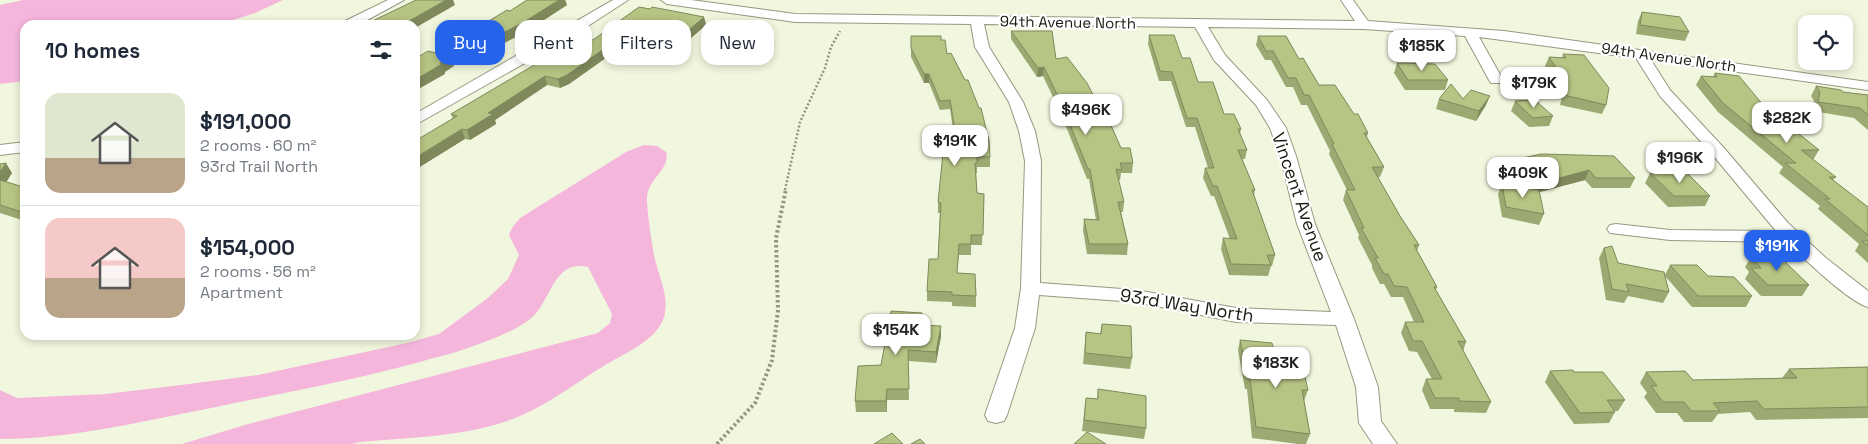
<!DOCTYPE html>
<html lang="en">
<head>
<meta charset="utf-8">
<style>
	body { margin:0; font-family:"Space Grotesk",sans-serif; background:#f2f2f3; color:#1f2937; height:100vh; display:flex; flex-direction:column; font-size:19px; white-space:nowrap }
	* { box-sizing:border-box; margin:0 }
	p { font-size:16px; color:#747a83 }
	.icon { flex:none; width:28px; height:28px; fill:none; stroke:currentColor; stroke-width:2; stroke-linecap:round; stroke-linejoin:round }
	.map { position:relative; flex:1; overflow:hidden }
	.sheet { position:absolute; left:20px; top:20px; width:400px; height:320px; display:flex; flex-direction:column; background:#fff; border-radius:15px; box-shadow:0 2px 8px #0003 }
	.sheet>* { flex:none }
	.top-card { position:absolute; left:435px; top:20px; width:475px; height:45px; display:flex; gap:10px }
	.buttons { position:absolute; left:1798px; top:15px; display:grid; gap:10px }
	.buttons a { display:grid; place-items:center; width:55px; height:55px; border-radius:10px; background:#fff; box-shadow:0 2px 8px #0003; font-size:25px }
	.price { position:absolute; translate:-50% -42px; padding:0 11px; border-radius:10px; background:#fff; color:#222; font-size:16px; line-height:32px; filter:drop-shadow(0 1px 2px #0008) }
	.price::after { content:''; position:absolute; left:50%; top:30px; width:15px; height:11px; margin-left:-8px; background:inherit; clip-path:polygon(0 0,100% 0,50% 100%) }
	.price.selected { background:#2563eb; color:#fff }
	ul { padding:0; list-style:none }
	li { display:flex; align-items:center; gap:15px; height:125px; padding:0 25px }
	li+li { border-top:1px solid #e0e1e3 }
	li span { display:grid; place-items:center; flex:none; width:140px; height:100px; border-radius:15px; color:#555 }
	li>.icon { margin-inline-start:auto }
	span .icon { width:60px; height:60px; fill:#fffc; stroke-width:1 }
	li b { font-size:21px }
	h2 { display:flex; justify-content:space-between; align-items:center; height:60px; padding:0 25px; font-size:21px }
	.tag { padding:0 18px; border-radius:15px; background:#fff; box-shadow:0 2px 8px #0003; font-size:18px; line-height:45px }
	.tag.selected { background:#2563eb; color:#fff }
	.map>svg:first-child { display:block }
</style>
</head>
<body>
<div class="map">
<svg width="1868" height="444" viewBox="0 0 1868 444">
	<rect width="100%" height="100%" fill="#f1f7de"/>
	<path fill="#f5b6db" d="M23,0h260l-28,13 -38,12h-192v56l-25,3v-79z
		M644,145l13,1 9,6c5,19 -21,27 -19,50 1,17 4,36 7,53 4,21 16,40 10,62 -7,23 -37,35 -57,47 -29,17 -56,39 -87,52 -50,21 -108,21 -160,26l-8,2h-170l66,-20 350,-91 12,-10 2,-9 -24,-47c-37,-9 -36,39 -62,55 -17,12 -39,19 -58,26 -16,6 -32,9 -48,14 -66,18 -132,30 -199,44 -73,14 -147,33 -221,33v-49l17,8 89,-4 83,-10 69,-9 149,-32 32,-9 49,-36 20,-19 11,-24 -10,-20 3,-7 8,-10 106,-66z"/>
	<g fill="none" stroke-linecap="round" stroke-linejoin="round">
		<defs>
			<path id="minor" d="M388,0h16l-46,25h-17l2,-3z
				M613,0h15l-57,37 -156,88v-11z
				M661,0h30l104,14 560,7 -14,-21h12l15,21 136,10 364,51v8l-217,-30 19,30 54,58 64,75 38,35 42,33v16c-19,-5 -65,-49 -81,-65l-117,-2 -60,-7 -3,-4 3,-4 6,-1 54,6 106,1 -64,-77 -52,-58 -24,-38 -157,-21 24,43 -2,3h-10l-2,-3 -24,-44 -101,-7 -156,-2 17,28 42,45 19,28 10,28 19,68 39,95 24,68 3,34 16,23h-24l-14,-21 -3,-36 -20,-62 -100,-3 -100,-20 -97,-7 -4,33 -28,87 -3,6 -8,2 -8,-2 -3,-6 30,-87 6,-40 4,-127 -6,-30 -10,-29 -34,-55 -4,-23 -176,-2 -128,-18zM984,24l211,3 19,33 42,45 14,23 10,28 17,68 34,88 -95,-4 -100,-18 -96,-7 1,-122 -6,-30 -12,-29 -34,-55z
				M25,142v10l-25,3v-10z"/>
		</defs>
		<use href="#minor" stroke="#949982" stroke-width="2"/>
		<path stroke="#919584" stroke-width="2.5" stroke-dasharray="2 2" stroke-linecap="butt" d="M785,190l15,-68 25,-54 6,-21 9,-16"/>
		<path stroke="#919584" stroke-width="4" stroke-dasharray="2.5 2.5" stroke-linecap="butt" d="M717,444l38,-41 17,-43 6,-50 -2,-72 10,-49"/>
		<use href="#minor" fill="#fff" fill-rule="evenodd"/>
	</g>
	<path fill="#9da972" d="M527,0h38l2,5 -40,26 -44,23 -23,-5 -3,-9 53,-29z
		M639,7l65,10 2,8 -15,13 -47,-7 -75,53 -9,4 -13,-3 -52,35 1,4 -26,16 -5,-1 -12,-20 -2,-5 94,-52 48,-22z
		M1642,12l47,20 -4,9 -49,-7 2,-13z
		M1011,31l45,28 65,89 12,15 -1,10h-11l-1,7 -2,-1 6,23 -1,10h-2l7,32 -1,11 -40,-1 -4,-24 1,-11 12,1 -7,-41h-2l-26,-65 -18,-38 -6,1 -26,-38z
		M1149,35l33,23 16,24 26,32 17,15 -1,5 7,16 -2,9h-3l13,31 -1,5 21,60 -3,11h-1l-3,10 -39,-1 -8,-26 2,-11 7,1 -16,-43h-3l-8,-18 2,-10h3l-13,-41h-9l-15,-46h-12l-11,-37z
		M911,36l30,4 49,117v10h-13v6h-1l1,20 7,1 -2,51h-11v10h-12l-2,18 19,23v11l-24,-1v-4l-25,-1v-10l11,-32 2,-46h-2v-11l9,-49 8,-10 -5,-34 -10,1 -11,-27h-5l-13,-26z
		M1258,36l41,23 20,26 35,29 14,19 -1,4 17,30 -4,10h-3l23,39 19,29 -2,6 20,36 -1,3 30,52 -3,9 28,51 -5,11 -32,-1v-3h-24l-8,-19 4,-11h6l-15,-27 -8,-1 -8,-18 4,-11h9l-11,-25h-12l-7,-13h-4l-8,-16v-3l-14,-27 1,-3 -16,-35 3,-10h1l-18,-36 1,-3 -23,-46h-6l-8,-18h-7l-15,-27h-6l-9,-15z
		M1563,54l43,51 -4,9 -42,-9 3,-12 -18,-27 4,-9 13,1z
		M1397,63l51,17 -3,10h-40l-11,-17z
		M1715,73l49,33 55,44 -6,10 23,17 -3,3 35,27v56l-13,-12 4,-7 -41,-35 2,-3 -41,-33 4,-6 -65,-55 -22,-27 5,-9 12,1z
		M1816,86l27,6 25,3v35l-14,-12 -41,-7 1,-10 -3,-5z
		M1439,99h24l23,6 -10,16 -40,-12z
		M1515,101l38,15 -4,10 -20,1 -18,-16z
		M1614,156l21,22 -5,10h-38l-7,-8 -46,12 5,22 -5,11 -37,-8 -4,-23 4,-10 28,4 -25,-17 4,-10z
		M0,164l12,9 -6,9 14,4 5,-3v38l-25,-8z
		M1650,173l60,23 -5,10 -37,1 -23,-24z
		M1604,248l14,15 47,12 5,-10 38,11 44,20 -6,11h-54l-27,-31 4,16 -6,11 -35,-7 -4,7 -18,-3 -7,-42z
		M1751,257l58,28 -7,11h-41l-16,-17 4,-7 -4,-5z
		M1102,324l30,34 -2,11 -47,-5 3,-32 14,2z
		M922,325l19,11 -5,27 -28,-2 1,39h-22v12h-31l-1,-11 26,-36z
		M1240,340l37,22 31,28 -4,11 6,33 -4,10h-8l-46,-6 -5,-49h-2l-7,-39z
		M1868,367v51l-112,2 -6,-8 -32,2 -6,8h-28l-7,-9h-21l-12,-16 3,-4 -7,-10 6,-11 47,8 89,-2 7,-9z
		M1550,371l24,1 51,28 -7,11h-4l1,1 -6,11 -35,1 -29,-42z
		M1098,389l48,39 -2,11 -62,-8 4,-33 11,1z"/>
	<path fill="#7f895c" d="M446,0h7l2,5 -40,23v-3h-13z
		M559,0h6l2,5 -40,26 -44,23 -3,-9z
		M704,17l2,8 -15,13 -2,-8z
		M642,22l2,9 -75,53 -9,4 -2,-9z
		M451,57l3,9 -9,6v2l-30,17v-11l25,-17z
		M1044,67l-1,9 -6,1 1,-9z
		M924,74h5v9h-5z
		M545,76l2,9 -52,35 1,4 -26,16 -3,-10 21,-17z
		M1490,96l-4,9 -10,16 3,-10z
		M462,129l3,10 -50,31v-12z
		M6,163l6,10 -10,16 -2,-3v-14z
		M1589,170l-4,10 -49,13 5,-10z
		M941,326v10l-5,27v-11z
		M887,389v23l-1,-11z"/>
	<path fill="#b6c484" stroke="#7f895c" d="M416,0h30l-44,25h-38z
		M527,0h32l-35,22 -44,23 -23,-5 50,-30 3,1z
		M639,7l11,2 2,-2 52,10 -15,13 -47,-8 -75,53 -9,4 -13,-3 -57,37 5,1 -26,16 -5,-1 -47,29v-17l42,-25 -6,-2 90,-53 4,1 38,-24 10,2z
		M1642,12l38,5 9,15 -49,-7z
		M1011,31h41l4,28 11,-2 20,26 16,31h3l15,34h9l3,15h-13l2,7 -6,-1 8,33h-6l10,42h-39l-5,-25 15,1 -9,-51h-2l-26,-64 -18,-38 -6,1z
		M1149,35h25l8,23h8l8,24h15l11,32h10l7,15h-3l9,21h-9l17,40h-3l23,65h-8l4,10 -40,-1 -8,-26 14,1 -20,-53h-4l-8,-18h9l-17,-50h-10l-15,-46 -12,-1z
		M911,36h30v4h4l2,14 4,-1 14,27h3l11,28h2l8,33 1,16h-13v6h-2l2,30 7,1 -1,41h-12v9h-12l-2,29 18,1 1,22 -24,-1v-3l-25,-1 2,-32h9l3,-56 -3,-1 5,-49h4v-10h10l-7,-43 -10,1 -11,-27h-5l-13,-26z
		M1258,36h28l13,23 4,-1 16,27h16l19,29h4l10,19h-4l20,34h-12l28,49 19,29h-5l23,42h-3l32,55 -8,-1 33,61 -32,-1v-3h-24l-9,-19h16l-20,-38h-9l-8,-19h19l-17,-35 -13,-1 -6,-12h-4l-9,-16h3l-17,-30h3l-18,-38h9l-23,-46h2l-25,-49h-5l-8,-17h-8l-15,-27h-7z
		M428,51l23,6 -11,6 2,1 -27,16v-21z
		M1563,54l21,1 25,33 -3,17 -42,-10 3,-11 -18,-27 17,1z
		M1397,63l38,1 13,16h-40z
		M1715,73l24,3 25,30 55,44h-18l35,27h-7l39,30v28l-43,-36h5l-45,-36h11l-73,-60 -22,-27 16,1z
		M1451,84l12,15 8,-9 19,6 -11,15 -40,-12z
		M1816,86l25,4 2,2 25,3v20l-8,-7 -42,-6 2,-10z
		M1535,100l18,16 -20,2 -18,-17z
		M1541,154l73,2 21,22h-39l-7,-8 -48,13 -32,-22z
		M6,163l-6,9v-8z
		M1686,172l24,24h-36l-24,-23z
		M0,180l20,6 5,-3v30l-25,-8z
		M1502,184l37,6 5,24 -38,-7z
		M1862,241h6v5z
		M1612,246l6,17 46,9 5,20 -43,-8 3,8 -17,-3 -8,-41z
		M1751,257h29l29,28h-41l-17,-17h10z
		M1670,265h27l11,11 26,1 18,19h-54z
		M891,311l31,2 -2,12 21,1 -5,26 -28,-2 1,39h-22l-1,12h-31l3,-35 23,-1z
		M1102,324l29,2 1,32 -47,-5 1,-21 15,2z
		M1240,340l32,3 5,19 25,2 6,26h-6l8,44 -54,-7 -6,-49h-2z
		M1868,367v40l-104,2 -7,-8 -44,2 7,8h-29l-7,-9h-21l-12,-16h6l-11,-14 39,-1 8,9 104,-2 -8,-9z
		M1573,370l1,2h29l22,28h-18l8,12 -35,1 -30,-42z
		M1098,389l48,7v32l-62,-8 2,-22 12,1z
		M1087,432l19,12h-32z
		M892,433l11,11h-29z
		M920,439l5,5h-14z"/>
	<g text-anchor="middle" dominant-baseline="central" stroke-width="4.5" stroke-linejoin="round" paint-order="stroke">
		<g font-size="15" fill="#191b12" stroke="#fff">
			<text transform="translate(1068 22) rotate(1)">94th Avenue North</text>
			<text transform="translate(1669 57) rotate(8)">94th Avenue North</text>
		</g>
		<g font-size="18" fill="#191b12" stroke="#fff">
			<text transform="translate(1300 197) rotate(71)">Vincent Avenue</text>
			<text transform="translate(1187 305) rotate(9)">93rd Way North</text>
		</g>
	</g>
</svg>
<div class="buttons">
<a><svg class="icon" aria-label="locate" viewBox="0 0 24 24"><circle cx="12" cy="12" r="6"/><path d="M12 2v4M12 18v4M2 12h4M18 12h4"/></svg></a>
</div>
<b class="price" style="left:1422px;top:72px">$185K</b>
<b class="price" style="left:1534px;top:109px">$179K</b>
<b class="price" style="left:1086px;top:136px">$496K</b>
<b class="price" style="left:1787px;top:144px">$282K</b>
<b class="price" style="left:955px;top:167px">$191K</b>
<b class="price" style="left:1680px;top:184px">$196K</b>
<b class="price" style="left:1523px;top:199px">$409K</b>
<b class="price selected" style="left:1777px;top:272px">$191K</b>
<b class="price" style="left:896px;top:356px">$154K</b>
<b class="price" style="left:1276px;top:389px">$183K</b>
<div class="top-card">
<a class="tag selected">Buy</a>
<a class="tag">Rent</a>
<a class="tag">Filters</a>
<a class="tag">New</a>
</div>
<section class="sheet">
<h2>10 homes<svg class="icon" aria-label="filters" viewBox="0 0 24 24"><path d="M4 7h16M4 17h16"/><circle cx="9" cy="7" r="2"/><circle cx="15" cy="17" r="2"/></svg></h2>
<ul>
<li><span style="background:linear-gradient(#dfe7d0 65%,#b9a48a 0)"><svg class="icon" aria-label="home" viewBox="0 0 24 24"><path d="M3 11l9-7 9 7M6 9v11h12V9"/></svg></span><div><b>$191,000</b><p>2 rooms · 60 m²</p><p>93rd Trail North</p></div></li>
<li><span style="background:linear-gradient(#f6c9c9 60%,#b9a48a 0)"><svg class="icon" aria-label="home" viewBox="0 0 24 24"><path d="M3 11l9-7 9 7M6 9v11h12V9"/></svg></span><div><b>$154,000</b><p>2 rooms · 56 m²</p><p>Apartment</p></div></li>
</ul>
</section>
</div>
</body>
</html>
